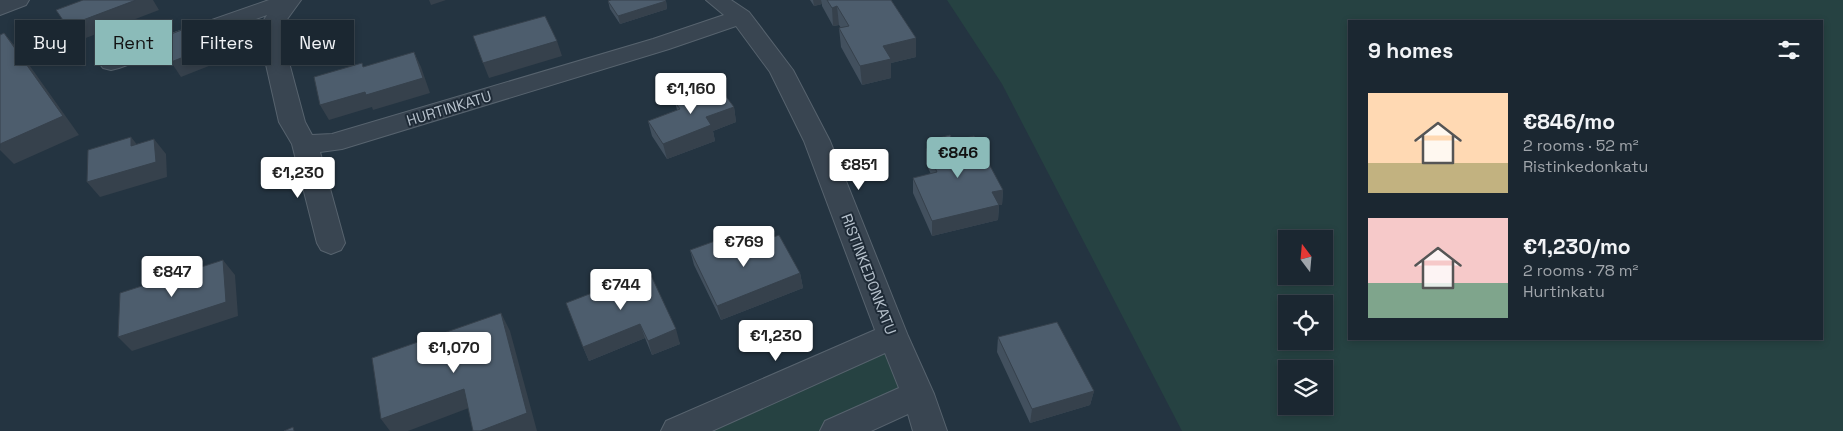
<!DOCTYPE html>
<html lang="en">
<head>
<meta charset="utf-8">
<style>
	body { margin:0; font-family:"Space Grotesk",sans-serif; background:#28333d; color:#f1f3f6; height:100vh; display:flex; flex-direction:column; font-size:19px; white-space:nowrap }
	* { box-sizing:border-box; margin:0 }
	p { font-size:16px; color:#a0a5ab }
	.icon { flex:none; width:28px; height:28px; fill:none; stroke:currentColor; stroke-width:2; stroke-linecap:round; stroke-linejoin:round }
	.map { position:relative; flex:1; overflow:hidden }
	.details { position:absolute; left:1348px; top:20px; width:475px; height:320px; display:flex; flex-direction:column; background:#1b2731; border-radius:0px; box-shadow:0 2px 8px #0003,0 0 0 1px #39444d }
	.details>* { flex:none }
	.top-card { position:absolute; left:15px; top:20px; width:475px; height:45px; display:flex; gap:10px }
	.needle { width:32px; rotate:344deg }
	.tools { position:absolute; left:1278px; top:230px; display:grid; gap:10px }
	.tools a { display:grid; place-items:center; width:55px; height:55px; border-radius:0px; background:#1b2731; box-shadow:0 2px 8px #0003,0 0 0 1px #39444d; font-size:25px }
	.price { position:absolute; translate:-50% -42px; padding:0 11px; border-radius:5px; background:#fff; color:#222; font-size:16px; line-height:32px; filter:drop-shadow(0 1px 2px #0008) }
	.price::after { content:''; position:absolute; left:50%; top:30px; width:15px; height:11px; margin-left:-8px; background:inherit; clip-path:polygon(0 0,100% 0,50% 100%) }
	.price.active { background:#8bbbb9; color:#111 }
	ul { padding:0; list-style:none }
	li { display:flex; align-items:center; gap:15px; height:125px; padding:0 20px }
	li span { display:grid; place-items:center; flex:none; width:140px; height:100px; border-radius:0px; color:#555 }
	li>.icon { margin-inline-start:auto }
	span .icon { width:60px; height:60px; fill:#fffc; stroke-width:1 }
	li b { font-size:21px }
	h2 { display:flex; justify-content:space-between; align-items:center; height:60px; padding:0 20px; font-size:21px }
	.pill { padding:0 18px; border-radius:0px; background:#1b2731; box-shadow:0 2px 8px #0003,0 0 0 1px #39444d; font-size:18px; line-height:45px }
	.pill.active { background:#8bbbb9; color:#111 }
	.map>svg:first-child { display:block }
</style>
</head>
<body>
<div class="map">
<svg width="1843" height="431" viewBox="0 0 1843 431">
	<rect width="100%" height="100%" fill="#243441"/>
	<path fill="#264242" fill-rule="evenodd" d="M947,0h896v431h-661l-180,-347zM1349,21h472v318h-472zM1286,239h38v37h-38zM1286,304h38v37h-38zM1286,369h38v37h-38z
		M890,344l19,46 -89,41h-121z"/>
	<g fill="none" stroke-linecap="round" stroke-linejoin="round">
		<defs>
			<path id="minor" d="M0,0h29l-3,5 -26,10z
				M269,0h32l-21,29 25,93 7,13 20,-1 321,-95 71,-24 -18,-15h25l18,12 44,58 37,71 78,195 26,58 13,37h-34l-5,-17 -37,17h-51l5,-10 74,-33 -14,-35 -173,78h-51l5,-10 209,-91 -71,-189 -34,-69 -34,-46 -67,23 -327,100 -22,3 25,91 -4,7 -10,4 -10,-4 -4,-7 -25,-99 -13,-22 -21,-93 9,-14 -148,53 -8,2 -8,-2 -4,-5 4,-5z"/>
		</defs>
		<use href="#minor" stroke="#57636e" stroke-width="2"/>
		<use href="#minor" fill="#394551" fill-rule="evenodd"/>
	</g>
	<path fill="#42505e" d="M810,0h81l25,38v19l-25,6v15l-29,7 -21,-38 -2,-19h2l-2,-3 -6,1 -11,-20v-2l-8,2z
		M608,1h58l1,8 -47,15 -10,-15z
		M675,102l59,5 2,15 -23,9 2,10 -48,18 -15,-23 -4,-15 29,-11z
		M935,139l18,2 50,49 -1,15h-3l-1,15 -66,16 -19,-43v-15l18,-4 -5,-10v-15l9,-2z
		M690,250l110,23 3,15 -82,32 -27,-55z
		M649,271l31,73 -28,11 -7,-17 -56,23 -6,-14z
		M998,337l96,54 -4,14 -60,18 -33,-71z"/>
	<path fill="#36414c" d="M136,0h17l6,10 -81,31 -11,-15z
		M429,0h17l-15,5z
		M813,0h8l1,4 -8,2z
		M666,1l1,8 -47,15 -2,-8z
		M837,6l2,19 -6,1 -1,-18z
		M200,23l24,37 -43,17 -10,-15z
		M4,33l16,19 59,83 -65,29 -14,-14z
		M916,38v19l-25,6v15l-29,7 -2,-19 23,-20z
		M557,41l5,15 -73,22 -6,-15z
		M414,52l7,15 9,26 -57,17 -1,-3 -43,13 -9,-15 45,-13z
		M734,107l2,15 -23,9 2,10 -48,18 -4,-15 43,-27z
		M131,137l12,15 -12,-6z
		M154,139l12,15 1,23 -67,20 -13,-15z
		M1003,190l-1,15h-3l-1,15 -66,16v-15l60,-29z
		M223,260l12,15 3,41 -106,35 -14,-14z
		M800,273l3,15 -82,32 -4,-14z
		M501,313l9,18 27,100h-57z
		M640,324l5,14 -56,23 -6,-14z
		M676,329l4,15 -28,11 -4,-14z
		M464,389l10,17 -66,25h-18l-9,-12z
		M1094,391l-4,14 -60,18 2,-14z"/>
	<path fill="#4d5d6d" stroke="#36414c" d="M83,0h53l-69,26 -11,-16z
		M611,0h54l1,1 -48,15 -10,-15z
		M827,0h64l25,38 -33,8 8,13 -31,7 -21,-38 10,-2 -12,-20 -5,2z
		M545,16l12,25 -74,22 -10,-27z
		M200,23l14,22 -43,17 -13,-23z
		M4,33l59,83 -63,28v-109z
		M414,52l9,26 -57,17 -1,-3 -45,13 -6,-28 48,-14 1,4z
		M718,86l16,21 -28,10 5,8 -48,19 -15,-23 32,-12 -5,-7z
		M950,135l3,6 21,-5 29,54 -11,2 7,13 -67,16 -19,-43 24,-6 -11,-23 13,-3 -4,-7z
		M131,137v9l23,-7 2,23 -69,20 1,-32z
		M779,235l21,38 -83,33 -27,-56 25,-9 8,15z
		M223,260l3,42 -108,35 2,-44z
		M649,271l27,58 -28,12 -8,-17 -57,23 -17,-44z
		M501,313l26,100 -47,18h-7l-9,-42 -83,30 -9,-61z
		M1057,322l37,69 -62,18 -34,-72z
		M293,427l1,4h-10z"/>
	<g text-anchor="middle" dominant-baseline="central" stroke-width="4" stroke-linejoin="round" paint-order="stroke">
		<g font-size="15" fill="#b5c0cb" stroke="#1e2a36">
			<text transform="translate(449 108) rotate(-17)">HURTINKATU</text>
			<text transform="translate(869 274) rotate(69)">RISTINKEDONKATU</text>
		</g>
	</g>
</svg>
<div class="tools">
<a><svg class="needle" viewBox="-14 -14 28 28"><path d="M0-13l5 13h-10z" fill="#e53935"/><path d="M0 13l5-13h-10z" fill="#a0a5ab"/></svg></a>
<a><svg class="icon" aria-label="locate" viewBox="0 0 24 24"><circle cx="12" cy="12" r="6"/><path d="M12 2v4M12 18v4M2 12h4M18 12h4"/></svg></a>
<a><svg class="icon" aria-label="layers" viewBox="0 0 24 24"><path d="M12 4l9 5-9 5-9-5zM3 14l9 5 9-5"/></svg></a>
</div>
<b class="price" style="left:691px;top:115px">€1,160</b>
<b class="price active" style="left:958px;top:179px">€846</b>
<b class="price" style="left:859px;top:191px">€851</b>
<b class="price" style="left:298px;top:199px">€1,230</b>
<b class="price" style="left:744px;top:268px">€769</b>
<b class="price" style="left:172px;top:298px">€847</b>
<b class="price" style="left:621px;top:311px">€744</b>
<b class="price" style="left:776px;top:362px">€1,230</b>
<b class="price" style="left:454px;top:374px">€1,070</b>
<div class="top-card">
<a class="pill">Buy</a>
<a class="pill active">Rent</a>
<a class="pill">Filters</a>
<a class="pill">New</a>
</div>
<section class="details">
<h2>9 homes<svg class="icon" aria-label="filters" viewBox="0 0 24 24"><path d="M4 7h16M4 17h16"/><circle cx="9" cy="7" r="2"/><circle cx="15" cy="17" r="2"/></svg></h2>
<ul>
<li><span style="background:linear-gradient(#ffd9b3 70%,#c2b280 0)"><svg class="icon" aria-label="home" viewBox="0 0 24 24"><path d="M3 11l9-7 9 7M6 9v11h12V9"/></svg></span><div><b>€846/mo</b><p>2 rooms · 52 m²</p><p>Ristinkedonkatu</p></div></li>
<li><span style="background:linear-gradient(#f6c9c9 65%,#7fa58c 0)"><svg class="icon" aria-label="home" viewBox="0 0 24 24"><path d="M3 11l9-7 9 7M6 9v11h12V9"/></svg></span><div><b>€1,230/mo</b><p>2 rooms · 78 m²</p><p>Hurtinkatu</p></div></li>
</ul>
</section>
</div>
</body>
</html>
